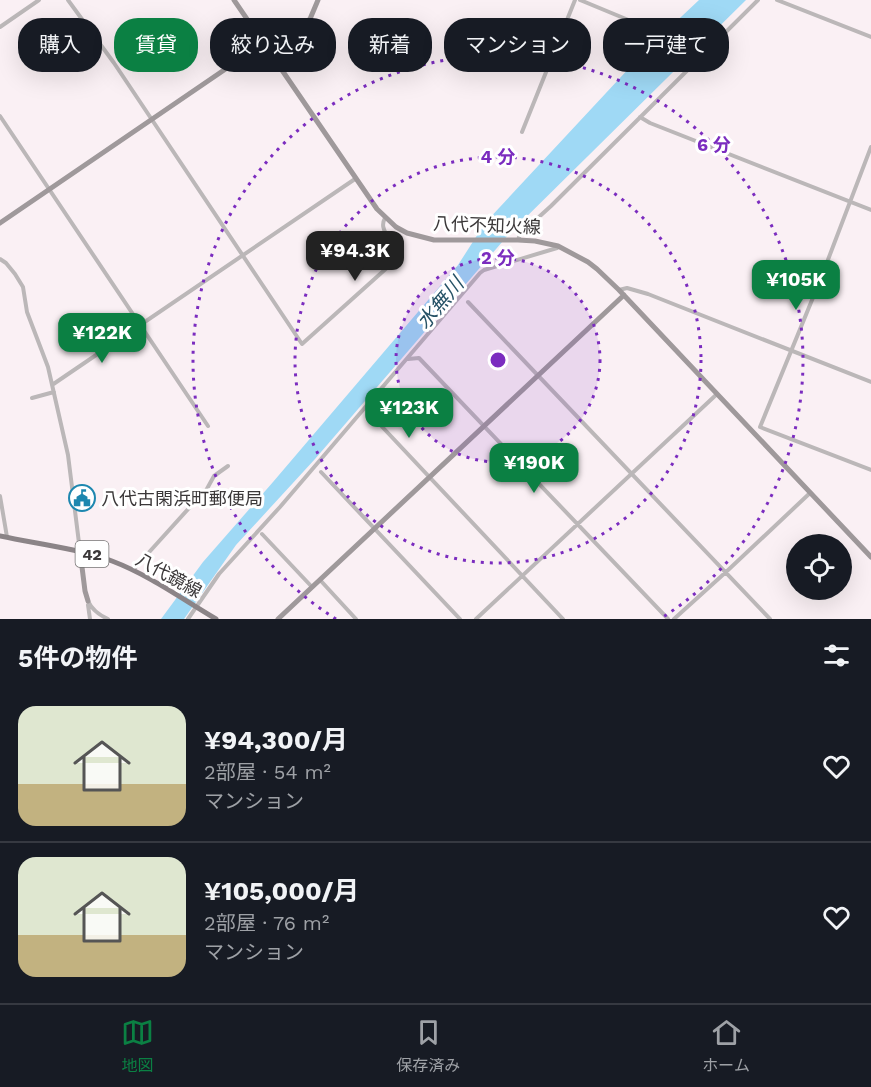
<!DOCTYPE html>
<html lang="ja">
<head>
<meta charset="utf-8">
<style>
	body { margin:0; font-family:"Work Sans","Noto Sans JP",sans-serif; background:#242831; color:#f1f3f6; height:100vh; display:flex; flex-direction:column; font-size:22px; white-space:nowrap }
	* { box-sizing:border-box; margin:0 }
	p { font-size:20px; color:#9ea1a6 }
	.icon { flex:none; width:33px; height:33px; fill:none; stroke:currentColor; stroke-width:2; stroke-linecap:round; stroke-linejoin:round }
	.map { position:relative; height:619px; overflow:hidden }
	.side { display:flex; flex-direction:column; background:#171b24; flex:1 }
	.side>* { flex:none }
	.banner { position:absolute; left:18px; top:18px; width:836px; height:54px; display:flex; gap:12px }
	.controls { position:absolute; left:786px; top:534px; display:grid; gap:12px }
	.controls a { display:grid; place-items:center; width:66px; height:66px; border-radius:50%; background:#171b24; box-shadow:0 6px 24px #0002; font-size:30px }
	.price { position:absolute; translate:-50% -51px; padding:0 14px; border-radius:12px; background:#0b8043; color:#fff; font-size:20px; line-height:39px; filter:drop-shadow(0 2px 3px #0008) }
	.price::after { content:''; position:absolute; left:50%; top:36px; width:18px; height:14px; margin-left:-9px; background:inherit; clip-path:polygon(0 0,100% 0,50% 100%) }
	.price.current { background:#222; color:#fff }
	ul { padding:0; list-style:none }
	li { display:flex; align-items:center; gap:18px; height:150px; padding:0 18px }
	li+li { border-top:2px solid #363941 }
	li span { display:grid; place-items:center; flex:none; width:168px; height:120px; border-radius:18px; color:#555 }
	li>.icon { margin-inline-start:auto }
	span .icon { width:72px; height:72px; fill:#fffc; stroke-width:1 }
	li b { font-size:26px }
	h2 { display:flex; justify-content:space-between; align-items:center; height:72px; padding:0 18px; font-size:26px }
	.chip { padding:0 21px; border-radius:24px; background:#171b24; box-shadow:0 6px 24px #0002; font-size:21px; line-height:54px }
	.chip.current { background:#0b8043; color:#fff }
	.tab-bar { display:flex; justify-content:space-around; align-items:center; height:84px; border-top:2px solid #363941; background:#171b24; font-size:16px; color:#9ea1a6 }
	.tab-bar a { display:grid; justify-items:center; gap:3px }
	.tab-bar .current { color:#0b8043 }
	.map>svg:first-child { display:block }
</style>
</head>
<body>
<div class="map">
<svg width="871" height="619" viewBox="0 0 871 619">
	<rect width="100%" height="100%" fill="#faf0f4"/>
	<path fill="#9fd9f5" d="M699,0h47l-237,234 -194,225 -79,86 -52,74h-23l42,-57 70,-80 185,-217 27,-42 161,-173z"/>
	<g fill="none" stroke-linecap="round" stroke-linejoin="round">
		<path stroke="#bbb7b8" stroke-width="4" d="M68,0l46,63 188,281 87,-78c1,-8 2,-17 0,-25 -3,-9 -9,-14 -4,-23
			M580,0l58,24
			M777,0l94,37
			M0,27l39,-27
			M0,116l208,310
			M640,117l10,6 221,87
			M522,132l53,-132
			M871,147l-50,131 -61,149 111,43
			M518,240c2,-7 5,-11 11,-14l22,-20 207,-206
			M0,259l6,4 9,11 8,13 4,25 21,55 20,88 12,96
			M619,290l8,-2 21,6 223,88
			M468,302l302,317
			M408,359l11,-1 249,261
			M52,385l303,-206
			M32,398l22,-6
			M372,416l191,203
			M321,472l139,147
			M0,496l7,41
			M262,534l50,53
			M133,570l66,-73 4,-1 11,-20 14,-10
			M321,581l35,38
			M88,601c4,9 11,14 20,18
			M88,605l2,14
			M188,619l31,-45 61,-67 200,-234 4,-3 73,-22 1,-2
			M476,619l241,-225
			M674,619l52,-47 84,-79"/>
		<path stroke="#9f999b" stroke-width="5" d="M234,0l143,209 19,18 11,6 27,7h84l17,1 23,5 30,16 9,7 22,21 252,267
			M0,223l227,-155 26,-12 13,-9 44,-28 8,-19
			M80,551l5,40 3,10
			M278,619l346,-324"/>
		<path stroke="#8b8487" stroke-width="5" d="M0,536c37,8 76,12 112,25 37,14 70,38 104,58"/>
	</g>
	<circle cx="498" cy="360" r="102" fill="#7b2cbf" fill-opacity=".12"/>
	<g fill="none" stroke="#7b2cbf" stroke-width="3" stroke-dasharray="3 6">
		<circle cx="498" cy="360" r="102"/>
		<circle cx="498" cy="360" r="203"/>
		<path d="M336 619A305 305 0 1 1 660 619"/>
	</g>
	<defs>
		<symbol id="civic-ring" viewBox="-11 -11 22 22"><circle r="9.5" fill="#fff" stroke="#1d87af" stroke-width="1.5"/><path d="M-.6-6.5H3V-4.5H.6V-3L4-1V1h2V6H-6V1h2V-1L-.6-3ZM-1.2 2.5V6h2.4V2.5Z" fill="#1d87af"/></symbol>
	</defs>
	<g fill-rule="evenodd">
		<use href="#civic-ring" x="67" y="483" width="30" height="30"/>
	</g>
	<g text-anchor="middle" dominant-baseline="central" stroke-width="6" stroke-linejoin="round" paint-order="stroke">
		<rect fill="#fff" stroke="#767474" stroke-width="1.5" x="75.5" y="541" width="33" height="26" rx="4.5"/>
		<g font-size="16" font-weight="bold" fill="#3b3839">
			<text x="92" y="554">42</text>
		</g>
		<g font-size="18" fill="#3b3839" stroke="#fff">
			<text transform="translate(487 225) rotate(2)">八代不知火線</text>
			<text transform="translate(169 575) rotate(29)">八代鏡線</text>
		</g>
		<g font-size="18" fill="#3b3839" stroke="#fff" text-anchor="start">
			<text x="101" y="498">八代古閑浜町郵便局</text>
		</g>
		<g font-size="20" font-style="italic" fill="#265266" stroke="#fff">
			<text transform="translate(440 303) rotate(-50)">水無川</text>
		</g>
	</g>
	<circle cx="498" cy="360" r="9" fill="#7b2cbf" stroke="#fff" stroke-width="3"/>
	<g font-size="18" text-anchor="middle" font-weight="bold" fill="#7b2cbf" stroke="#fff" stroke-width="6" stroke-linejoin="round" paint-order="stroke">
		<text x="714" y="151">6 分</text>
		<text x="498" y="163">4 分</text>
		<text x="498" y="264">2 分</text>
	</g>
</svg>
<div class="controls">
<a><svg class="icon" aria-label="locate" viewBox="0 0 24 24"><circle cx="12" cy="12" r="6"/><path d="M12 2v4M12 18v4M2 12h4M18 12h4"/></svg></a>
</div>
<b class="price current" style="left:355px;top:282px">¥94.3K</b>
<b class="price" style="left:796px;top:311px">¥105K</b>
<b class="price" style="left:102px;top:364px">¥122K</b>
<b class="price" style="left:409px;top:439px">¥123K</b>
<b class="price" style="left:534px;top:494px">¥190K</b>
<div class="banner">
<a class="chip">購入</a>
<a class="chip current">賃貸</a>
<a class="chip">絞り込み</a>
<a class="chip">新着</a>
<a class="chip">マンション</a>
<a class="chip">一戸建て</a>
</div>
</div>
<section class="side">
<h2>5件の物件<svg class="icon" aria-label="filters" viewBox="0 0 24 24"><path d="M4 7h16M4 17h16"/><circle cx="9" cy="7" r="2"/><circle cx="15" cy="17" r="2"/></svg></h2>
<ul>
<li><span style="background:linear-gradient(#dfe7d0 65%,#c2b280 0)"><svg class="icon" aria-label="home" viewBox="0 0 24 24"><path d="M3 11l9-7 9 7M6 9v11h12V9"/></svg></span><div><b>¥94,300/月</b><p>2部屋 · 54 m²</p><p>マンション</p></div><svg class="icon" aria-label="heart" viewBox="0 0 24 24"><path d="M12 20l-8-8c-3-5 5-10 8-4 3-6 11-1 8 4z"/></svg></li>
<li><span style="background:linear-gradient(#dfe7d0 65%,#c2b280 0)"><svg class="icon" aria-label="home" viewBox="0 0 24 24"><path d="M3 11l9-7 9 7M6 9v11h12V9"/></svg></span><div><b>¥105,000/月</b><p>2部屋 · 76 m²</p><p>マンション</p></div><svg class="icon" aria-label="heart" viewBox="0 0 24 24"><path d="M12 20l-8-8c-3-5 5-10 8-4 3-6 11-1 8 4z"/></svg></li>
</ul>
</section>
<nav class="tab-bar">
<a class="current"><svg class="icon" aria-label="map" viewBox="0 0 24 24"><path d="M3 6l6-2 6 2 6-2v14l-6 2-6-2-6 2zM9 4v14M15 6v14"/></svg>地図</a>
<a><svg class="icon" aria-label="saved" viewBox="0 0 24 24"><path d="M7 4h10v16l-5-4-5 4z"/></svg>保存済み</a>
<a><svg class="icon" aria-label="home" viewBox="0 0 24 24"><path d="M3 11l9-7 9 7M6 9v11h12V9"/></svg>ホーム</a>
</nav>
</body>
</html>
